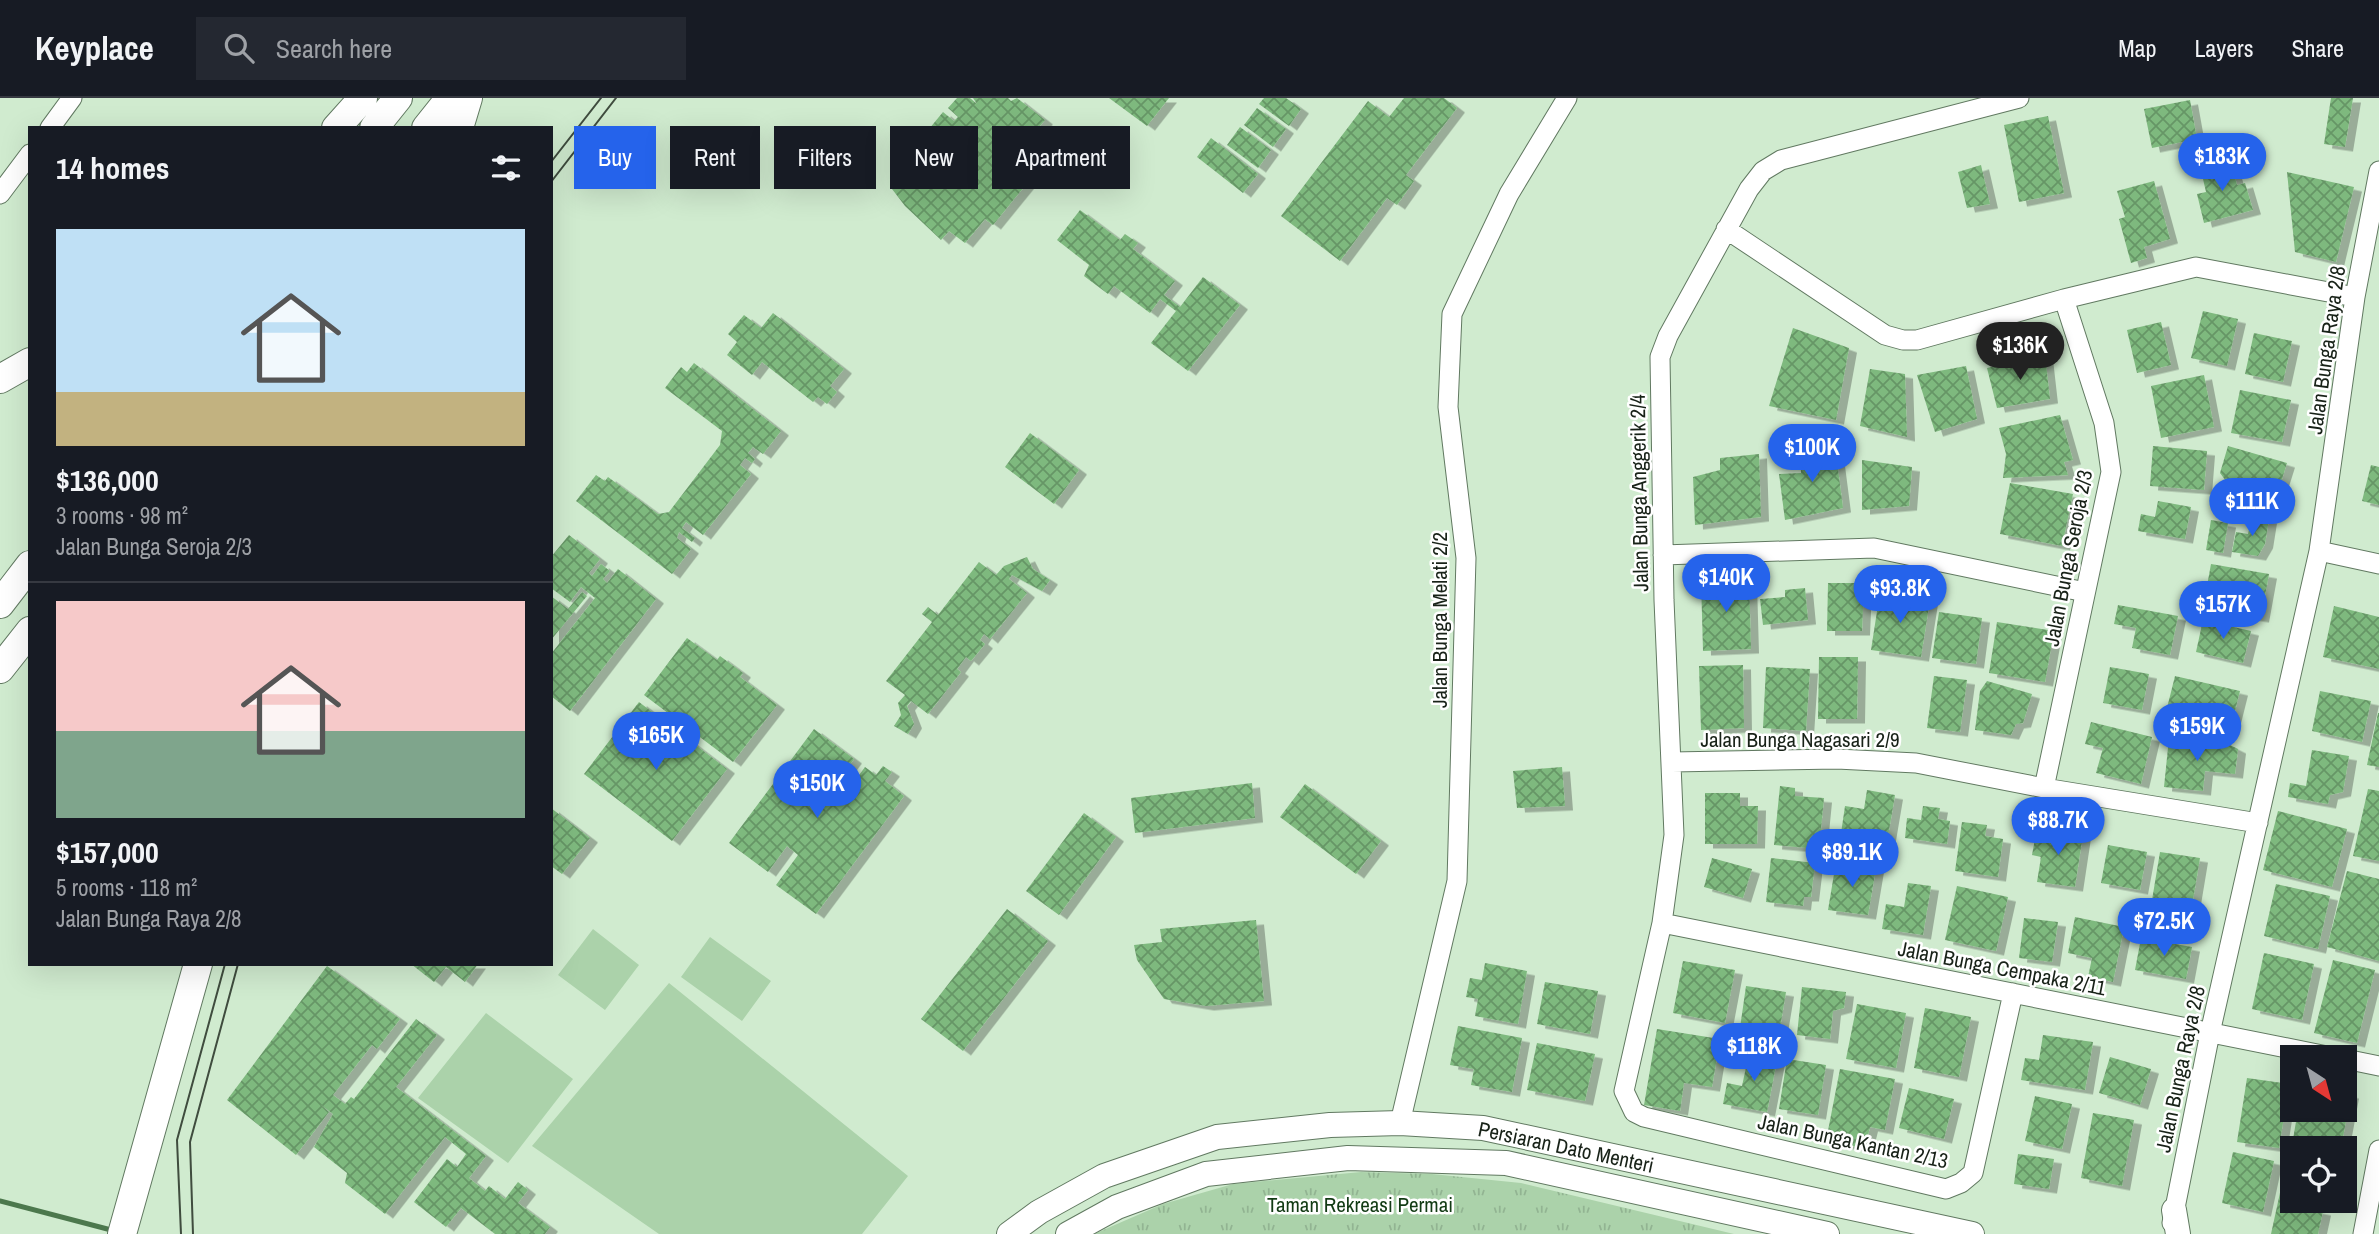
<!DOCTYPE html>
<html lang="en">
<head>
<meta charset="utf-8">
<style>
	body { margin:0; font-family:"Archivo Narrow",sans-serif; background:#242831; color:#f1f3f6; height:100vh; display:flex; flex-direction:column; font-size:26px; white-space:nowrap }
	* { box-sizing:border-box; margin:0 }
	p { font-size:23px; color:#9ea1a6 }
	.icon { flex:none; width:38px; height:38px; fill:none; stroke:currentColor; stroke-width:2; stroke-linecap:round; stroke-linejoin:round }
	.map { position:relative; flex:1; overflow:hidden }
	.details { position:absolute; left:28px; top:28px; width:525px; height:840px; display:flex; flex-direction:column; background:#171b24; border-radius:0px; box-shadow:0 7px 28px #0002 }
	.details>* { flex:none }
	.guide { position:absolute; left:574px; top:28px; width:665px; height:63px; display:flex; gap:14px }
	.needle { width:46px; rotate:144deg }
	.fabs { position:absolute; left:2280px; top:947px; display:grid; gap:14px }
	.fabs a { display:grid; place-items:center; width:77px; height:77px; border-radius:0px; background:#171b24; box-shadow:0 7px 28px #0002; font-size:35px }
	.price { position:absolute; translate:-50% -60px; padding:0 16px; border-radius:24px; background:#2563eb; color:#fff; font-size:23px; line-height:46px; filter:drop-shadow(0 2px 4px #0008) }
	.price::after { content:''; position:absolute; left:50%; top:42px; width:21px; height:16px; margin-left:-10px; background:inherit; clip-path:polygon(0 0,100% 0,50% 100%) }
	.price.on { background:#222; color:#fff }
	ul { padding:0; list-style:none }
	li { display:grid; align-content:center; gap:14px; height:371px; padding:0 28px }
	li+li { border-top:2px solid #363941 }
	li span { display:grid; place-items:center; height:217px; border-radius:0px; color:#555 }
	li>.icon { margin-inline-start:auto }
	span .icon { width:126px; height:126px; fill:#fffc; stroke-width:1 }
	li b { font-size:30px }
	h2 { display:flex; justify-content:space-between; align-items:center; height:84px; padding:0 28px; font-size:30px }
	.tag { padding:0 24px; border-radius:0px; background:#171b24; box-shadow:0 7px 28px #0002; font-size:24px; line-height:63px }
	.tag.on { background:#2563eb; color:#fff }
	header { display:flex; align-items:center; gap:42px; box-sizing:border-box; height:98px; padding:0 35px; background:#171b24; border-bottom:2px solid #363941 }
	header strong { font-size:33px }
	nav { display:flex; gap:38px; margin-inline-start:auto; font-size:24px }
	.search { width:490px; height:63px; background:#242831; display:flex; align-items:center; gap:18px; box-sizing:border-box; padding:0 24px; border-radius:0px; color:#9ea1a6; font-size:26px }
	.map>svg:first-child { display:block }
</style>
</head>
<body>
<header>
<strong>Keyplace</strong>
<div class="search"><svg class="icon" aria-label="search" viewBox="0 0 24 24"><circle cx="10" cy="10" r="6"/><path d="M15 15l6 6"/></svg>Search here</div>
<nav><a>Map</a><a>Layers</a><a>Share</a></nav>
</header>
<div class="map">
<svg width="2379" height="1136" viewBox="0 0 2379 1136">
	<defs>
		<pattern id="park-tufts" width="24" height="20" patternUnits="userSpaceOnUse" patternTransform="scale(1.75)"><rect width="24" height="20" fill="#abd2aa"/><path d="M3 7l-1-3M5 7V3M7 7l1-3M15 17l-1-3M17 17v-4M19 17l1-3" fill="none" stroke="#92b492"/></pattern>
		<pattern id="building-cross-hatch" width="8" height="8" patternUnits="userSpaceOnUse" patternTransform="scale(1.75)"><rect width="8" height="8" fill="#7eb97e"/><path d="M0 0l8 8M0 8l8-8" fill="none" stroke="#669666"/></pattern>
		<filter id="shadow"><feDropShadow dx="8" dy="4.5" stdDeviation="0" flood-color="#0004"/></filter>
	</defs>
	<rect width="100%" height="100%" fill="#d0ebcf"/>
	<path fill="#abd2aa" d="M593,831l46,36 -34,45 -47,-35z
		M710,839l61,44 -29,40 -61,-44z
		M669,885l239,193 -46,58h-203l-127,-88z
		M486,915l87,66 -65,84 -90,-65z"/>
	<path fill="url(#park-tufts)" d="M1361,1074l71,2 89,9 213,51h-640l69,-30 70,-20z"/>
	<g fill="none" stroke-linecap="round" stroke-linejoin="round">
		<path stroke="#4c784d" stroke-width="5" d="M0,1103l115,30"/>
	</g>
	<path fill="url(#building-cross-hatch)" filter="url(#shadow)" d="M957,0h13l7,6 -4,-6h35l3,3 6,-3 28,22 -8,9 13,11 -20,25 7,6 -44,54 -8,-6 -20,24 -16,-12 -8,9 -36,-34 -13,-17 4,-9 7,-4 -3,-3 14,-17 -4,-4 33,-40 11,9 4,-4 -10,-9z
		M1109,0h60l-22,28z
		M1264,0h22l15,11 -12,17 -30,-22z
		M1404,0h40l13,10 -51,67 8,6 -17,24 -10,-7 -47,63 -59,-45 87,-115 21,16z
		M2331,0h22l-8,49 -21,-3z
		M2190,2l7,39 -45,9 -8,-39z
		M1257,10l29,21 -13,18 -29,-22z
		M2048,18l16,77 -45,9 -15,-77z
		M1240,29l31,23 -13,18 -31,-23z
		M1211,40l47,36 -15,19 -46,-36z
		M2230,61l7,26 8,-2 8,27 -49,13 -7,-29 9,-2 -6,-26z
		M1981,67l9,39 -23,4 -9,-36z
		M2287,74l67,15 -18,75 -41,-10z
		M2154,83l16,58 -26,8 3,11 -16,5 -12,-44 6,-2 -8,-26z
		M1080,112l40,30 5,-6 13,9 -5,6 42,32 -11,14 16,12 23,-30 37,28 -52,66 -37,-28 25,-32 -16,-12 -10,14 -36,-27 -6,8 -24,-18 5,-11 -32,-25z
		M2203,213l35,8 -11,47 -36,-8z
		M773,215l71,56 -14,17 7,6 -10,12 -9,-7 -5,5 -51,-40 -10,13 -25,-20 10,-13 -9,-8 16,-19 17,13z
		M2161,224l10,43 -34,8 -10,-43z
		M1793,230l56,20 -13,72 -67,-14z
		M2254,235l38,8 -9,41 -38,-8z
		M2045,257l5,44 -53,9 -10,-40z
		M694,265l87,68 -18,23 -10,-7 -5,6 7,6 -3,4 -7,-5 -5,7 11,9 -48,61 -17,-13 -4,6 13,10 -3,4 -13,-10 -2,6 14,11 -19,25 -96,-73 20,-26 9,6 3,-4 50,37 11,-2 51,-67 2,-14 -57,-43 16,-21 6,5z
		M1966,268l11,53 -42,13 -18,-57z
		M1870,271l35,5 2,63 -47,-11z
		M2204,277l10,52 -53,11 -10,-52z
		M2240,292l51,10 -9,42 -51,-9z
		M2060,317l13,45 -9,2 4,13 -65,3 3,-24 -7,-26z
		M1030,335l49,37 -25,34 -49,-37z
		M1835,348l8,62 -58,12 -6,-46 22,-1 -1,-26z
		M2153,348l54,5 -3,39 -54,-4z
		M2228,348l59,17 -12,38 -43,-12 -12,-16z
		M1759,356l2,63 -66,8 -2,-48 27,-7v-12z
		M1862,362l50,7 -3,39 -47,4z
		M2371,367l8,2v38l-17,-4z
		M2010,385l63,11 -11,52 -62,-12z
		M2158,403l33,6 -6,32 -47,-8 3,-17 14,3z
		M2252,418l17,3 -4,25 -7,12 -26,-4 4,-20 12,2z
		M2211,422l17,3 -5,30 -17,-3z
		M569,437l31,24 -11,14 3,3 9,-12 9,7 -7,8 4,4 11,-14 38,30 -86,112 -19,-15v-42l44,-56 -14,-11 -11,15 -19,-14v-31z
		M1027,459l6,12 17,11 -8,11 -30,-16 -3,4 18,14 -37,46 -6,-5 -4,6 5,4 -14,17 -5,-4 -9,12 4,3 -33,42 -17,-13 -4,5 7,18 -6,10 -14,-8 7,-11 -3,-12 7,-8 -19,-14 46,-59 -10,-8 6,-7 10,8 41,-53 17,13 8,-9z
		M2211,466l58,10 -8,44 -58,-10z
		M1749,480l2,71 -48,2 -2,-71z
		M1828,485h36l-2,48h-35z
		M1805,490l3,32 -45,5 -3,-26 25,-2v-7z
		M582,494l5,4 -36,44v-44l17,13z
		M1880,494l50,8 -9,57 -50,-7z
		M2118,507l60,11 -8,39 -38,-7 4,-20 -22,-4z
		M2334,508l45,11v52l-56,-12z
		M1939,514l43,6 -6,46 -44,-6z
		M2203,522l48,11 -8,32 -47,-11z
		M1997,524l57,9 -9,51 -56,-9z
		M687,540l30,22 3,-4 23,17 -3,4 37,28 -44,57 -89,-67z
		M1819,559h39l-1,62h-39z
		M1743,567l1,63 -43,2 -2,-64z
		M1766,569l44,2 -4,62 -43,-3z
		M2110,569l39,7 -7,36 -39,-7z
		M1934,578l33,4 -7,52 -33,-4z
		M2175,578l65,15 -10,40 -65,-15z
		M1987,583l45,13 -9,29 -7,1 -5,11 -36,-5 5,-39z
		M2320,593l51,10 -9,41 -50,-11z
		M639,604l88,67 -55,72 -88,-67z
		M2378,615h1v54l-12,-2z
		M2091,624l61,15 -11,47 -45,-11 7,-25 -18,-4z
		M814,631l40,30 -19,25 11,9 19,-26 11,8 7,-9 9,6 -7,9 19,15 -88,118 -40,-29 22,-30 -11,-9 -19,26 -39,-29z
		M2169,640l61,7 8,4 -3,25 -30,-3 -2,20 -39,-4z
		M2312,652l37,6 -6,36 -13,3 -2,9 -40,-7 2,-14 16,3z
		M1562,669l3,39 -48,2 -4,-37z
		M1252,685l3,35 -120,15 -4,-35z
		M1305,686l76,57 -25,33 -76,-57z
		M1780,688l15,2v8l29,2 -5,51 -45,-4z
		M2368,691l11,2v70l-26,-5z
		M1867,692l28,5 -10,59 -46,-7 6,-41 19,3z
		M1705,695h35v13h18l-1,38h-52z
		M1923,708l17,2 -2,11 12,2 -3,23 -42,-6 2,-20 14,2z
		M551,710l39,30 -28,36 -11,-8z
		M2278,713l69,18 -15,58 -69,-17z
		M1084,715l32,24 -57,78 -33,-24z
		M1962,724l25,3 -2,11 18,3 -5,38 -43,-6z
		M2045,731l38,5 -8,53 -38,-5 4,-25 -9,-2 3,-16 9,-2z
		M2108,747l39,7 -7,38 -39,-7z
		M2160,754l40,6 -9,54 -40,-6z
		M1712,760l40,11 -9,29 -39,-11z
		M1771,760l44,5 -4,34h-7l-1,9 -37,-4z
		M1836,764l40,6 -8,47 -40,-5z
		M2347,773l32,8v82l-52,-14z
		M1908,785l23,3 -8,49 -41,-6 4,-25 18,3z
		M2276,786l54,12 -12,53 -54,-13z
		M1957,788l51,11 -12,54 -51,-11z
		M1007,811l41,32 -85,110 -42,-32z
		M2075,819l49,10 -11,55 -25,-5 4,-19 -24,-5z
		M2024,820l34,4 -6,40 -33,-4z
		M1256,822l8,81 -58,5 -42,-7 -27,-39 -3,-15 28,-3 -2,-13z
		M2141,840l51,9 -6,32 -51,-9z
		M2264,855l50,11 -12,56 -50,-11z
		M2333,862l42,10 -18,73 -43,-10z
		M1683,863l52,9 -10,53 -52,-10z
		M1485,865l42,8 -9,53 -43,-8 3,-17 -12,-2 4,-19 12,2z
		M411,866h67l-13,18 -19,-15 -12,15z
		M327,868l73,53 -23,30 -5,-4 -39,50 12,9 6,-7 3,2 62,-80 21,16 -41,52 90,69 -17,22 16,13 4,-5 16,13 13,-17 10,8 -10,13 32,24 -5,7h-50l-34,-26 -15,19 -32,-25 33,-43 10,8 9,-13 -21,-17 -60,77 -40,-31 2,-10 -33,-26 19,-33 -13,-10 9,8 -33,43 -69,-55z
		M1545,884l53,9 -8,43 -53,-10z
		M1746,888l40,6 -7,42 -39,-6z
		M1802,889l44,5 -2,16 -11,3 -3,28 -33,-4z
		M1857,906l49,9 -10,55 -50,-9z
		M1925,910l46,9 -12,60 -45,-9z
		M1458,928l64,12 -10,54 -41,-7 3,-16 -24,-4z
		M1657,931l63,10 -8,48 -28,-4 -4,28 -36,-6z
		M2043,937l50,7 -8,48 -64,-10 4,-22 14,2z
		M1537,945l58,11 -10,47 -58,-11z
		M1750,951l28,6 -11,57 -44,-8 4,-21 15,3z
		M2110,959l41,12 -11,36 -41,-12z
		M1787,961l39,6 -8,50 -39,-6z
		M1840,971l55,10 -10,51 -15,-3 -3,12 13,3 -2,9 -52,-10z
		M2247,980l42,6 -10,64 -42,-6z
		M1909,990l45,11 -10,40 -45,-11z
		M2345,995l6,1 -10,54 -49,-3 6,-35h47z
		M2035,998l37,8 -10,45 -37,-8z
		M2093,1015l41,7 -12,66 -41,-8z
		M2233,1054l41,9 -11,51 -41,-9z
		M2018,1056l36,5 -5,30 -35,-5z
		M2285,1072l7,2v28h13l-1,7 19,4 -5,23h-47z"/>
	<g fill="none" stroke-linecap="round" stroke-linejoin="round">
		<defs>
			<path id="minor" d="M50,30l22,-30
				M0,96l30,-40
				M1726,131l159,106 18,5h14l147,-41 132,-32 159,30
				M2319,453l60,13
				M1663,457l211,-7 211,44
				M1672,664l165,-3 79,4 128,25 214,35
				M2044,690l67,-316 -7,-49 -40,-124
				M1662,825l670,134
				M2013,895l-40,180 -12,10 -15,6 -302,-72 -10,-5 -10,-21 38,-168 12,-88 -10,-235 -4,-243 8,-21 81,-147 14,-18 18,-11 238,-62
				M2345,961l34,7
				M1400,1025l57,-242 9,-323 -18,-151 4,-93 57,-120 58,-96
				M2172,1125l38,-190 109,-482 36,-254 24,-126
				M2363,1136l16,-84"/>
			<path id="major" d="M2174,1112l4,24
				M1009,1136l30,-22 65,-36 113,-39 113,-12 70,-2 83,5 489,106
				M1068,1136l49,-27 89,-33 142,-16 158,5 321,71"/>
			<path id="highway" d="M336,30l27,-30
				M374,30l24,-30
				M426,30l24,-30
				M459,30l9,-30
				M0,281l30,-17
				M0,506l30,-39
				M0,571l30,-38
				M122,1136l76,-270"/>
		</defs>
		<use href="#minor" stroke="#617961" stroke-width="21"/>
		<use href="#major" stroke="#617961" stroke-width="26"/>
		<use href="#highway" stroke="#617961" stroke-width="30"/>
		<use href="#minor" stroke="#fff" stroke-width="19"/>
		<use href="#major" stroke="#fff" stroke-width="24"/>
		<use href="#highway" stroke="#fff" stroke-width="28"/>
		<path stroke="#3f4c3e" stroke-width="2" d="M551,64l50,-64
			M551,84l65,-84
			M181,1136l-4,-94 48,-176
			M193,1136l-3,-92 48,-178"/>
	</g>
	<g text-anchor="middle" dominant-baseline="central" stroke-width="5" stroke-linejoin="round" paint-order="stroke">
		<g font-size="21" fill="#182218" stroke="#fff">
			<text transform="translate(2326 252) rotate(-82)">Jalan Bunga Raya 2/8</text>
			<text transform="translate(1639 395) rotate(-91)">Jalan Bunga Anggerik 2/4</text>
			<text transform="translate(2068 460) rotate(-79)">Jalan Bunga Seroja 2/3</text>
			<text transform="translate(1439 522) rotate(-90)">Jalan Bunga Melati 2/2</text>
			<text x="1800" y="641">Jalan Bunga Nagasari 2/9</text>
			<text transform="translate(2002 870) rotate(11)">Jalan Bunga Cempaka 2/11</text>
			<text transform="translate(2180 971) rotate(-78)">Jalan Bunga Raya 2/8</text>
			<text transform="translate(1853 1043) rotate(12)">Jalan Bunga Kantan 2/13</text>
			<text transform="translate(1566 1049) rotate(12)">Persiaran Dato Menteri</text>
		</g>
		<g font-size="21" fill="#123b14" stroke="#fff">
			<text x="1360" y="1106">Taman Rekreasi Permai</text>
		</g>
	</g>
</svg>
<div class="fabs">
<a><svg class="needle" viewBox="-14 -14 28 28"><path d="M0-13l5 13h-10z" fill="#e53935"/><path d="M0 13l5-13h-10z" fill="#9ea1a6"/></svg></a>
<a><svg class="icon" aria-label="locate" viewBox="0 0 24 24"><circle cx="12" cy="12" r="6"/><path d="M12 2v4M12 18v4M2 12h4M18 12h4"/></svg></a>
</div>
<b class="price" style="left:2222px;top:95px">$183K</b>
<b class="price on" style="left:2020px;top:284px">$136K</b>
<b class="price" style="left:1812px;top:386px">$100K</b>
<b class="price" style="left:2252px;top:440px">$111K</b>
<b class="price" style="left:1726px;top:516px">$140K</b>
<b class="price" style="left:1900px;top:527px">$93.8K</b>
<b class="price" style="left:2223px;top:543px">$157K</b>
<b class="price" style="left:2197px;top:665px">$159K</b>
<b class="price" style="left:656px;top:674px">$165K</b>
<b class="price" style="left:817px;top:722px">$150K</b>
<b class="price" style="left:2058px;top:759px">$88.7K</b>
<b class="price" style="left:1852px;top:791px">$89.1K</b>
<b class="price" style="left:2164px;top:860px">$72.5K</b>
<b class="price" style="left:1754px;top:985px">$118K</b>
<div class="guide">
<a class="tag on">Buy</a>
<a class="tag">Rent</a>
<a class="tag">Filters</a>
<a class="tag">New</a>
<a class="tag">Apartment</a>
</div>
<section class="details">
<h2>14 homes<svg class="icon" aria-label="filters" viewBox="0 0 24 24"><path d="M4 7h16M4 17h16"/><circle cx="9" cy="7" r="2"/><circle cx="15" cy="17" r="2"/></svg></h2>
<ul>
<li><span style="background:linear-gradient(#bfe0f5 75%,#c2b280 0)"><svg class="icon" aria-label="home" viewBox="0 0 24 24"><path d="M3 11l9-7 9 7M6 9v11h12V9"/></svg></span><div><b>$136,000</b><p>3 rooms · 98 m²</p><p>Jalan Bunga Seroja 2/3</p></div></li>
<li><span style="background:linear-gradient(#f6c9c9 60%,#7fa58c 0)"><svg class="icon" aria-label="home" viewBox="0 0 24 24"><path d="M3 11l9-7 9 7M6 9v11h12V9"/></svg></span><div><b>$157,000</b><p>5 rooms · 118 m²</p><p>Jalan Bunga Raya 2/8</p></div></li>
</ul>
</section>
</div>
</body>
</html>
